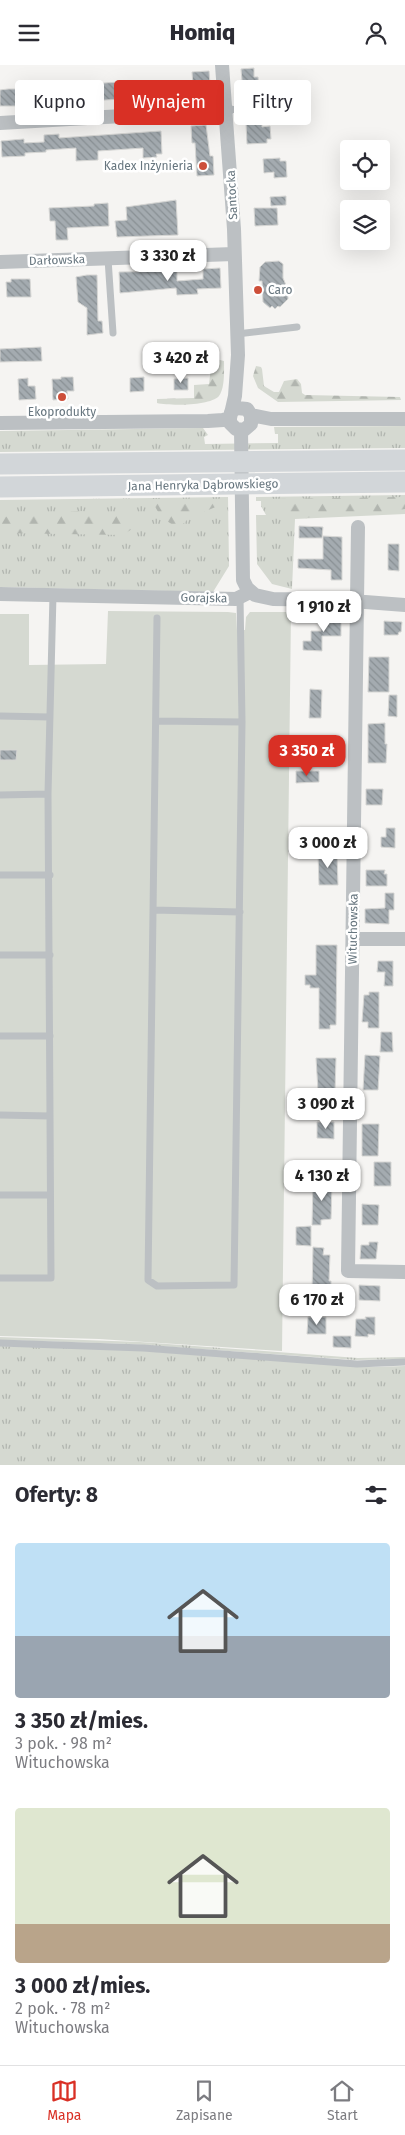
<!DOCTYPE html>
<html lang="pl">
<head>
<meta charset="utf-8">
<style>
	body { margin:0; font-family:"Fira Sans",sans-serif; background:#f2f2f3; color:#2b2b33; height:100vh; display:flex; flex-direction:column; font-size:19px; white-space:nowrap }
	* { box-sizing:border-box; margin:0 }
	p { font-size:16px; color:#7c7c81 }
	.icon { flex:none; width:28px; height:28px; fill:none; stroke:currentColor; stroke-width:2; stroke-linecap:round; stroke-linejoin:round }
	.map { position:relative; height:1400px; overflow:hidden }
	.drawer { display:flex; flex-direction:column; background:#fff; flex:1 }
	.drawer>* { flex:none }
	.top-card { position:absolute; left:15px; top:15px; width:375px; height:45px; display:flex; gap:10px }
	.buttons { position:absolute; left:340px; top:75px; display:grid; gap:10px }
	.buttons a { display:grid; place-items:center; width:50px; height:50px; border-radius:5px; background:#fff; box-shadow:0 5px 20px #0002; font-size:25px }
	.price { position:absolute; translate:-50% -42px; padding:0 11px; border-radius:10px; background:#fff; color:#222; font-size:16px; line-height:32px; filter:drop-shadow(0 1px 2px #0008) }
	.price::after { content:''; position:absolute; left:50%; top:30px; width:15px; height:11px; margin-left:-8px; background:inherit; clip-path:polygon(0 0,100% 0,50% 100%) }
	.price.active { background:#d93025; color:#fff }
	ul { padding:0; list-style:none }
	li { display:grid; align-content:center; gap:10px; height:265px; padding:0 15px }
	li span { display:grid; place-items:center; height:155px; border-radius:5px; color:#555 }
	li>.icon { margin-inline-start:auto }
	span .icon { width:90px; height:90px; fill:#fffc; stroke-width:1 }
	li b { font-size:21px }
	h2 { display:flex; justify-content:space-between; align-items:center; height:60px; padding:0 15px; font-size:21px }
	.pill { padding:0 18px; border-radius:5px; background:#fff; box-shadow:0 5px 20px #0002; font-size:18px; line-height:45px }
	.pill.active { background:#d93025; color:#fff }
	header { display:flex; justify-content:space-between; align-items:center; height:65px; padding:0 15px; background:#fff; font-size:22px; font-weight:800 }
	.dock { display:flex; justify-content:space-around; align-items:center; height:70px; border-top:1px solid #e1e1e2; background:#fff; font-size:14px; color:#7c7c81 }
	.dock a { display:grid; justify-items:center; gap:2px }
	.dock .active { color:#d93025 }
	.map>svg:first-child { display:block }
</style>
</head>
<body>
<header><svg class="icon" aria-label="menu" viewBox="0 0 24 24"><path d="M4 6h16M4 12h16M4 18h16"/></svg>Homiq<svg class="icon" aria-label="person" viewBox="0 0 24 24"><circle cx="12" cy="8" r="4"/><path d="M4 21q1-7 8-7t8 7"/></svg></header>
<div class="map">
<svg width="405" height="1400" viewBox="0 0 405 1400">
	<defs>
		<pattern id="grass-tufts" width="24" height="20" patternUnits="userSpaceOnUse" patternTransform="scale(1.25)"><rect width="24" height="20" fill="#d5d9d1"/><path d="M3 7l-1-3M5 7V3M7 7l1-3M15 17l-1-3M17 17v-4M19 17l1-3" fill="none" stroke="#b1b5af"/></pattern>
		<pattern id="forest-firs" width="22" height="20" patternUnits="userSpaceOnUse" patternTransform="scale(1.25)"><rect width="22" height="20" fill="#d5d9d1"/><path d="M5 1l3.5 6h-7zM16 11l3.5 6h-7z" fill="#b1b5af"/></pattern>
		<pattern id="building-back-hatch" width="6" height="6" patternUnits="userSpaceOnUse" patternTransform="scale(1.25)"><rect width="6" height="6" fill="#a4abb0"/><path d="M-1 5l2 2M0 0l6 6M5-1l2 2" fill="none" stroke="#899094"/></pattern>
	</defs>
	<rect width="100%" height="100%" fill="#f5f4f2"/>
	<path fill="url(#grass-tufts)" d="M405,361v22l-405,4v-21l203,-3 5,7 -4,2 1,7 73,-1v-9h-3l-1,-7z
		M405,430v19l-110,5 -3,70 -20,-5 -15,-20 -1,-49h10l-5,-9v-5h-5v-4z
		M228,432l1,69 -16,26 -213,-5v-87z
		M0,1272l140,5 218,16 47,-1v2l-49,1 -226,-16 -130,-4z
		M0,1281l130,4 240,17 35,-1v99h-405z"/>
	<path fill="url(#forest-firs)" d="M212,293l12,3c0,10 1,27 -5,35 -9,10 -49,10 -62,7v-4l37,-1v-13l15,-1z
		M256,301l5,1 1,2 2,17 10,6h5l5,-11 13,-2 4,5 1,9 3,2 95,2 1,3 -123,2 -20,-14 -5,-12z
		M405,432v12l-42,6 -17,-3 -25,5 -28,1 -14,-4 -3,-4 -1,-6 1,-5z
		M221,435v4l-3,2 -29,12 -8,8 -5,1 -15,-10 -8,-14v-2z
		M78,446l54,5 4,7 -4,6 -9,6 -123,-2v-16z"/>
	<path fill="#d5d9d1" d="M108,546l120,1 8,1 1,17h8l1,-13 4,-5h41l-9,739 -183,-12 -99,-3v-722h29v51l77,-1z"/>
	<path fill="url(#building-back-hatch)" stroke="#d6d6d4" d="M254,3v9h4l1,12h-5l1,8 -16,1 -1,-17 4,-1 -1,-11z
		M209,6l2,27 -17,1 -2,-27z
		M120,17l1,17 -47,3 -1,-17z
		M168,19l1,16 -22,-1 -1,-14z
		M35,22h21l1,16 -21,1z
		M8,24h11l1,17h-20v-16z
		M246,59h16v3l8,-1 1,13h-4v4l-20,1z
		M206,60l4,31h3l1,19 -17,1 -2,-33h-3l-1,-17z
		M161,66l1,23h-6l1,3 -14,1v-10l-45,3v9l-22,1v-13l-30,2v2l-21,1v3l-23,1 -1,-16 23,-2v4l20,-1v-7l15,-1v4z
		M280,93v3h6l1,16 -13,1v-6l-10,1 -1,-14z
		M286,131v9l-15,1 -1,-9z
		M176,135l2,35 -61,2 -2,-16 12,-1 -1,-13z
		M108,138l1,23 -42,2 1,12h-12l-1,-19h-5l-1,-13 45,-2v-2z
		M254,143h23l1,17 -23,1z
		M279,196l4,3v14l5,12v9l-8,8 -2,-1 -3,3 -3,-3 -2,2 -7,-6 -1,-21h-3l1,-14 5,-5z
		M220,203l1,20 -24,1 1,5 -21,1 -1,-7 -56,5 -1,-21 58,-1v10l26,-2v-10z
		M87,210h10l1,46h4l1,12 -16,2v-27l-9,-6 -2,-25z
		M11,214h19l1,18h-24l-1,-15h5z
		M192,279h9l1,7h3l1,15 -24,1v-14h10z
		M41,282l1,14 -42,1v-13z
		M61,312h12l1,14h-7l1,8 -15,1 -1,-21h9z
		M144,312v14l-14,1v-14z
		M28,313v8h7l1,13 -17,1 -1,-21z
		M188,313v12h-14v-11z
		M299,461l24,1 -1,11h-23z
		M323,471l19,1v43h-11v-10l-33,-2v-9h25z
		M388,479h11v27l-11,-1z
		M322,551h19v20h-19v15l-19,-1v-9h8v-10h10z
		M384,556l18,1 -1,10h-2l-1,3h-14z
		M369,592h20v35h-21z
		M310,624l12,1 -1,28h-12z
		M389,630h8v22l-9,-1z
		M385,658v21h2l-1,19h-18v-39z
		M323,674h16v16h-16z
		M0,685h17l-1,10h-16z
		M296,706h23v11l-23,1z
		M366,724h17l-1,16h-16z
		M386,763h9v20l-14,-1v-10h5z
		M289,771h12v16h-12z
		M318,789h19l1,31h-19z
		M366,805h19l-1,4h3v12h-21z
		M385,828h9v17h-5v14l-24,-1v-14l20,-1z
		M316,880h21l-1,80h-6v4h-11v-41h-9v-3h-5v-10h11z
		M378,896h15v25h-9l1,-14h-8z
		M369,927h10v36h-11v-6h-6l2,-27h5z
		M381,967h11l1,20h-13z
		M365,990l15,1 -2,34h-15z
		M316,993h20l-1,33h-17z
		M297,1028h18v17h4v10l-15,-1v-14h-7z
		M317,1057h17v17l-17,-1z
		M362,1059h17l-1,32h-16z
		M303,1096h13v20h-13z
		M374,1097h17v24h-17z
		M313,1117l19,1 -1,36 -10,1v5h-9z
		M362,1139l17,1 -1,20h-16z
		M311,1161v20l-15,-1v-18z
		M369,1177h9l-2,17h-16l1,-14h8z
		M313,1182l11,1 -1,7h7l-1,26h2v10h-19z
		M359,1220l21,1v15l-21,-1z
		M308,1252h18v17h-19z
		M365,1252h10v18l-7,-1v3l-13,-1 1,-17h10z
		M333,1271h18v12l-18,-1z"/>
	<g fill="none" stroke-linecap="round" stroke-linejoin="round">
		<path stroke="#bcc0c3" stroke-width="7" d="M227,45l53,-4
			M108,194l5,74
			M237,269l60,-7
			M157,553l-9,662 9,6 77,-1 8,-563 -2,-125
			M0,651l49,1
			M156,656l86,1
			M0,730l48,-1
			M0,810h50
			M153,845l87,2
			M0,890h50
			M0,971h50
			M0,1050l50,1
			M0,1130h50
			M0,1213h51l-3,-484 5,-199
			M0,1278l143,5 214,16 48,-2"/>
		<path stroke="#bcc0c3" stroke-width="14" d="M222,0l12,164 4,126 -3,41 -5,22v5l6,6 8,1 7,-6v-9l-4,-6 -10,-1 -6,4
			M0,58l227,-13
			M0,197l234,-8
			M251,350l20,4h134
			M0,358l208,-2 15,-1 7,-2
			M241,365l2,150 4,8 8,7 18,4 66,1 66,5
			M358,462l-10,744 57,1
			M0,529l236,5 14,-7
			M353,874h52"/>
		<path stroke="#d2d6d9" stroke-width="21" d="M0,399l405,-4
			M0,422l405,-5"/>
	</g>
	<g fill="#cd4f3a" stroke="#fff" stroke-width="2">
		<circle cx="203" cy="101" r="5"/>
		<circle cx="258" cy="225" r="5"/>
		<circle cx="62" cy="332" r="5"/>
	</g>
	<g text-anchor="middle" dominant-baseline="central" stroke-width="5" stroke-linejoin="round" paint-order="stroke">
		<g font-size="12" fill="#67767f" stroke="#fff" text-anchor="end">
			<text x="193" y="101">Kadex Inżynieria</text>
			<text x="268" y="225" text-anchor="start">Caro</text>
			<text x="62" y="347" text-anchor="middle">Ekoprodukty</text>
		</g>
		<g font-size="12" fill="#67767f" stroke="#fff">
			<text transform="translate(232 130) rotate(-93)">Santocka</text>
			<text transform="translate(57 195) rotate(-2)">Darłowska</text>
			<text transform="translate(203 420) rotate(-1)">Jana Henryka Dąbrowskiego</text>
			<text transform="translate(204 533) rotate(1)">Gorajska</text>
			<text transform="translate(353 864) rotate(-89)">Wituchowska</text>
		</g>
	</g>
</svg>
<div class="buttons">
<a><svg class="icon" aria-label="locate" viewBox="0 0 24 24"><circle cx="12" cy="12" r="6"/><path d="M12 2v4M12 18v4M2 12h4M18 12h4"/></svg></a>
<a><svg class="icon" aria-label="layers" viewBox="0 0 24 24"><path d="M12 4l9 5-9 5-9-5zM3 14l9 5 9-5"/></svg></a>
</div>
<b class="price" style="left:168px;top:217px">3 330 zł</b>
<b class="price" style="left:181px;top:319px">3 420 zł</b>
<b class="price" style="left:324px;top:568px">1 910 zł</b>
<b class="price active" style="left:307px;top:712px">3 350 zł</b>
<b class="price" style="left:328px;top:804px">3 000 zł</b>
<b class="price" style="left:326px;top:1065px">3 090 zł</b>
<b class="price" style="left:322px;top:1137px">4 130 zł</b>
<b class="price" style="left:317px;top:1261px">6 170 zł</b>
<div class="top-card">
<a class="pill">Kupno</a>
<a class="pill active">Wynajem</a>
<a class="pill">Filtry</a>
</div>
</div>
<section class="drawer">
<h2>Oferty: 8<svg class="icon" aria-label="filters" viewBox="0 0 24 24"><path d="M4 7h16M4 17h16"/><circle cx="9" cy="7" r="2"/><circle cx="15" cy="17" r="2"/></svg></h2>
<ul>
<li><span style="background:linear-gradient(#bfe0f5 60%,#9aa5b1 0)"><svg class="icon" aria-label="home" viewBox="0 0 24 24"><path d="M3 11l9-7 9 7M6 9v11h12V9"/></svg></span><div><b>3 350 zł/mies.</b><p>3 pok. · 98 m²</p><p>Wituchowska</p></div></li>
<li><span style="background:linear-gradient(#dfe7d0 75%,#b9a48a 0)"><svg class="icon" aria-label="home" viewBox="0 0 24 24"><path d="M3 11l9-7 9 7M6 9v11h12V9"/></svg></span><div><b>3 000 zł/mies.</b><p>2 pok. · 78 m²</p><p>Wituchowska</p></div></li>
</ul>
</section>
<nav class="dock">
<a class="active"><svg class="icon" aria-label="map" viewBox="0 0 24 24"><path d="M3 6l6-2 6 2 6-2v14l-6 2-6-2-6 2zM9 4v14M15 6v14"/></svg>Mapa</a>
<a><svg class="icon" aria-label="saved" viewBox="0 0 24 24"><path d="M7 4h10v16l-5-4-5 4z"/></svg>Zapisane</a>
<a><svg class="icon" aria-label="home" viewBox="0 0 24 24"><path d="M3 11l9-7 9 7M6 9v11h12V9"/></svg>Start</a>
</nav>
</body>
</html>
